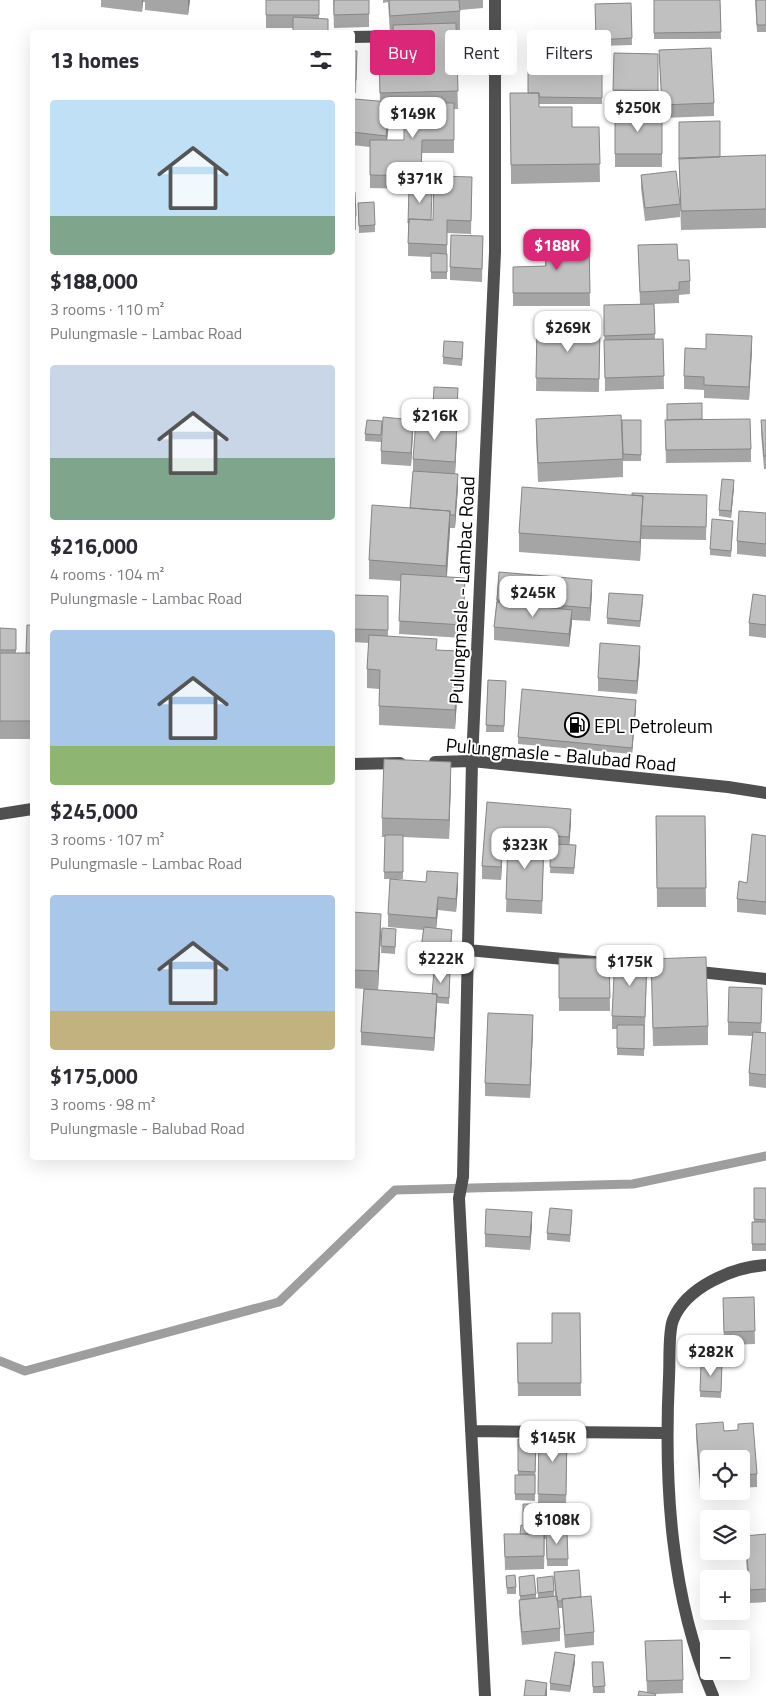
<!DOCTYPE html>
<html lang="en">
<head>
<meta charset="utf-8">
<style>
	body { margin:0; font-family:"Titillium Web",sans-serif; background:#f7f7f7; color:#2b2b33; height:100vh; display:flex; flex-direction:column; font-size:19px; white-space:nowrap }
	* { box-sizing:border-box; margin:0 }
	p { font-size:16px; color:#7c7c81 }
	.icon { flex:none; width:28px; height:28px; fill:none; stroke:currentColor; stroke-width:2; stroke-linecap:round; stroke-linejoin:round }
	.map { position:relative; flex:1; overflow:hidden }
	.panel { position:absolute; left:30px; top:30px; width:325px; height:1130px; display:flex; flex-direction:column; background:#fff; border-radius:5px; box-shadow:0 5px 20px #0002 }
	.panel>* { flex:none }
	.banner { position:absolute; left:370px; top:30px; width:320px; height:45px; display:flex; gap:10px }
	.buttons { position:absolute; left:700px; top:1450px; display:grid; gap:10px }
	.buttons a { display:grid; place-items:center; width:50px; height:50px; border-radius:5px; background:#fff; box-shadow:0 5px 20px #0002; font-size:25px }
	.price { position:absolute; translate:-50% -42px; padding:0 11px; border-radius:10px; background:#fff; color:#222; font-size:16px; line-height:32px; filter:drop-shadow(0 1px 2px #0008) }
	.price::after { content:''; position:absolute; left:50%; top:30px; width:15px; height:11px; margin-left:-8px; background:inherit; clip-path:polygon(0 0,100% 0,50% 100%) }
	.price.selected { background:#db2777; color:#fff }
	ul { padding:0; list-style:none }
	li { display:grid; align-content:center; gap:10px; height:265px; padding:0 20px }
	li span { display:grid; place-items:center; height:155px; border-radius:5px; color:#555 }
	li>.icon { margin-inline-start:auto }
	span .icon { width:90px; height:90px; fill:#fffc; stroke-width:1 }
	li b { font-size:21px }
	h2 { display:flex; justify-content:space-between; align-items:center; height:60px; padding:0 20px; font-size:21px }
	.chip { padding:0 18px; border-radius:5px; background:#fff; box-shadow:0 5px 20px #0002; font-size:18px; line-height:45px }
	.chip.selected { background:#db2777; color:#fff }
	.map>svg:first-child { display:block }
</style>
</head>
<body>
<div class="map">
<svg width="766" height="1696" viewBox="0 0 766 1696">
	<rect width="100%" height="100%" fill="#fff"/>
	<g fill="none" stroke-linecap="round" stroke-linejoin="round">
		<path stroke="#9e9e9e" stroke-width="9" d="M0,1361l25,10 254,-69 116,-112 238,-6 133,-28"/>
		<path stroke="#505050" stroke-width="12" d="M440,36h55
			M352,37l58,-1
			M435,762l37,-1 256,26 38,6
			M352,764l48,-1
			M0,814l32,-5
			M468,950l200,19
			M690,971l76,8
			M471,1431l195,2
			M485,1696l-26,-498 4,-21 9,-416 23,-509v-252
			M713,1696c-43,-98 -49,-214 -44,-319 1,-15 -1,-44 4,-57 13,-33 60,-53 93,-55"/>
	</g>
	<path fill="#a5a5a5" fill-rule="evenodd" d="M101,0h89l-2,15 -43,-5v-8h-2l-1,10 -41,-5z
		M266,0h53v18l-26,10h-27z
		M333,0h36v27l-35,1z
		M383,0h100v8l-23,2v20h-4l2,79h-4v44h-32l-1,35 10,32h2l39,-43 -1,57 -24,-1v46h-16v-22l-23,-1v-33l1,-34 -39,-1v-41l-18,-2v-30l28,-14 -1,-47h14v-20h-3l-2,-32 -5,1zM390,111h14v29h-17z
		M654,0h66l1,39h-67z
		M755,0h11v32h-9z
		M631,3l1,42 -36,1 -1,-42z
		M602,49v55h-63v3l33,20h27l1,55 -89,2 -1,-91h18z
		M659,50l55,53v13l-52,2v49h-47v-55h47z
		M352,51l5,13 -1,29h-3l-1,20z
		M614,53l44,1v50l-45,-1z
		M679,122l41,35 46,-2v73l-85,2 -2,-58z
		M641,175l39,29v13l-35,4 -4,-33z
		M352,192l4,24v14h-4z
		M358,203l17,22v7l-16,1z
		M483,236l-1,46 -32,-2v-13z
		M545,243h44l1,63h-77v-39l32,-1z
		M638,245l40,15 12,21v13l-11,1v8l-25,1 1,35h8l1,50 -59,2 -1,-86 36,-1z
		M537,327h63l-1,65 -63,-1z
		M463,349l-1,17 -19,-2v-7z
		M706,349h46l-3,51 -45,-2v-8l-20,-1v-13z
		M458,395l-1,20 -24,-2v-6z
		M536,419l86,23 19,-22v41h-18v16l-85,5 -2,-44z
		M702,419l49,30v13l-85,1 -1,-43z
		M761,420h5v49h-2l-3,-36z
		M382,428l-1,14 -16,-1v-7z
		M413,433l-2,33 -30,-2v-13z
		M457,435l-2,39 3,13 -3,41h-5l-3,49 18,14 -2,47 -64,-4 2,-53 -32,-2v-19l41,-52 3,-37v-12z
		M734,487l-3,31 -12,-2v-6z
		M632,495h75l-1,45 -65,-1 -1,22 -121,-9v-19z
		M766,513v44l-29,-3v-13z
		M733,527l-2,30 -21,-2v-6z
		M499,572l93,21 -2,28 -18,-1 -3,27 -75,-7v-13z
		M352,595l36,1v40l49,14 22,20 -4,59 -76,-4v-36l-12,-1v-19l2,-26 -17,-1z
		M766,596v42l-17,-2v-13z
		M643,602l-3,25 -33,-3v-6z
		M32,625v114h-32v-111l16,1v24h10z
		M640,659l-3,35 -39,-3v-13z
		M488,680l18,1 -2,51h-18z
		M636,707l-4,47 -114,-10v-7z
		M451,780l-2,59 -46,-2v42h-19l1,-42h-3v-19z
		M487,802l84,20 -2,23h7l-2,29 -24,-1 1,-24 -7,-1 -2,66 -36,-2 2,-67h-5l-2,35 -19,-1v-13z
		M656,816h49l1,91h-49z
		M766,836v79l-29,-3v-13l10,-16z
		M458,886l-2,26 -18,-2 -2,18 16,9 -2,21 -29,-3 2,-25 -35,-3v-13z
		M352,912l29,20 -3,58 54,4 18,-22 -1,32 -12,-1 -3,48 -73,-6v-13l3,-43 -12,-1z
		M382,928l14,8 -1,18 -14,-1z
		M559,958l50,1 1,52h-51z
		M651,959l57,67v19l-55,1z
		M647,970l-3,86 -27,-1v-26h-5v-13z
		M762,1001l-1,31 5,1v-7v62l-17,-2v-13l3,-37 -24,-1v-13z
		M533,1028l-3,70 -45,-2v-13z
		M754,1188h12v63h-14v-29h2z
		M572,1217l-2,25 -23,-2v-7z
		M532,1225l-2,25 -45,-3v-13z
		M754,1297l1,47 -31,1 -1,-47z
		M580,1313l1,83h-63l-1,-53h35z
		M717,1340l1,23h4l-1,35 -21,-1 1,-31h-7l-1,-25z
		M696,1424l28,7 33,43v13l-16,1v-29h-32v32h-9l-4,-54z
		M539,1431h28l-1,77h-16v23h-5l-1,38 -39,1 -1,-36h16l3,-9v-21h15z
		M518,1439h18l-1,62 -20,-1v-25h3z
		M546,1532h21l1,34h-21z
		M766,1534v68l-16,1 -5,-54v-13z
		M554,1572l27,25 13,35v13l-29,3 -3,-40h-4l2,20v13l-38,4 -3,-32v-13h1l-1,-23 17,17v4h2l-1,-20 17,13v6h1z
		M506,1576l10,11v7h-9z
		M645,1641l38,39v13l-27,1v2l-9,-4z
		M575,1662l-5,30 -20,-2v-7z
		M592,1662h11l2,31h-12z"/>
	<path fill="#868686" d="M142,0h1l-1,12z
		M188,0h2l-2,15z
		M390,102v13l-4,34v-13z
		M752,336v13l-3,51v-13z
		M413,420v13l-2,33v-13z
		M457,422v13l-2,40v-13z
		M458,474v13l-3,41v-13z
		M734,480v7l-3,31v-7z
		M643,496l-2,43 -1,22v-19z
		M450,511v19l-4,55v-19z
		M465,578v13l-2,47v-13z
		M592,580v13l-2,28v-13z
		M572,610v13l-3,24v-13z
		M640,646v13l-3,35v-13z
		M459,651v19l-4,59v-19z
		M636,700v7l-4,47v-6z
		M451,762v18l-2,59v-19z
		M571,809v13l-2,28v-13z
		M503,832v13l-2,35v-13z
		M458,873v13l-2,26v-13z
		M438,897v13l-2,21v-13z
		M381,914v18l-3,58v-19z
		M437,994v13l-3,44v-13z
		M533,1015v13l-3,70v-13z
		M532,1212v13l-2,25v-13z
		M575,1655v7l-5,30v-6z
		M547,1683v13h-2z"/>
	<path fill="#c0c0c0" stroke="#868686" d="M266,0h53v15h-53z
		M334,0h35v14l-35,1z
		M389,0h70l1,11 -70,5z
		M654,0h66l1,32 -67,1z
		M756,0h10v25h-9z
		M631,3l1,35 -36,2 -1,-36z
		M293,17l35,2v13h-35z
		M456,23l2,68 -78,2 -1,-39h15l-1,-29z
		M711,48l3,55 -52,2 -3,-55z
		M528,49h74v49l-63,-1v-4h-11z
		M352,51h5l-1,29h-4z
		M614,53l44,1v37l-45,-1z
		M510,93h29v14h33v20h27l1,37 -89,1z
		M354,99l36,3 -4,34 -34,-4v-17z
		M404,103h50v37h-32l-1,36 -51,-1v-35h34z
		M615,112h47v42h-47z
		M720,121v36l-41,2v-37z
		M766,155v54l-85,2 -2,-53z
		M676,171l4,33 -35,4 -4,-33z
		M434,176l38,1 -1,44 -24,-1v25l-39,-2 1,-24 24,1z
		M409,188l23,1 -1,31 -22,-1v4h-1z
		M352,192h3l1,24 -4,1z
		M374,202l1,23 -16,1 -1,-23z
		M451,235l32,1 -1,33 -32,-2z
		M545,243h44l1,50h-77v-26l33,-1z
		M677,244l1,16h11l1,21 -11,1v8l-39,2 -2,-47z
		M431,253l16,1v18h-16z
		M654,304l1,30 -51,2v-31z
		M537,327h63l-1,52 -63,-1z
		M706,334l46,2 -3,51 -45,-2v-8l-20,-1 1,-28 21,1z
		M663,339l1,37 -59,2 -1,-38z
		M444,341l19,1 -1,17 -19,-2z
		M434,387l24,1 -1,20 -24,-1z
		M702,403v16l-35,1v-16z
		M621,415l2,44 -85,4 -2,-44z
		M383,417l30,3 -2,33 -30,-2z
		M750,419l1,30 -85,1 -1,-30z
		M367,420l15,1 -1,14 -16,-1z
		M416,420l41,2 -2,40 -42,-3z
		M622,420h19v35l-18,-1z
		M761,420h5v36h-2z
		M413,471l45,3 -3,41h-5v-4l-40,-3z
		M722,479l12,1 -3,31 -12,-1z
		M522,487l121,9 -3,46 -121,-9z
		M632,493l75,2 -1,32 -65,-1 2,-30 -11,-1z
		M372,505l78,6 -4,55 -77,-6z
		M739,511l27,2v31l-29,-3z
		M712,519l21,2 -2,30 -21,-2z
		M499,572l93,8 -2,28 -93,-8z
		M401,574l64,4 -2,47 -64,-4z
		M609,593l34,2 -3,26 -33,-3z
		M753,594l13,2v29l-17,-2z
		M352,595l36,1v34l-36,-1z
		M497,602l75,8 -3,24 -75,-7z
		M27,625h5v28h-6z
		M0,628l16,1v21h-16z
		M369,635l68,4 -1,11 23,1 -4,59 -76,-4 1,-36 -13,-1z
		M600,643l40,3 -3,35 -39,-3z
		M0,653h32v68h-32z
		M488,680l18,1 -2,45 -18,-1z
		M522,689l114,11 -4,48 -114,-11z
		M384,759l67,3 -2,58 -67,-2z
		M487,802l84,7 -2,28 -66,-5 -2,35 -19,-1z
		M656,816h49l1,72h-49z
		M752,834l14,2v66l-29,-3 2,-18 8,2z
		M385,835h18v37h-19z
		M508,839l36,1 -2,61 -36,-2z
		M551,844l25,1 -2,23 -24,-1z
		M427,871l31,2 -2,26 -18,-2 -2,21 -48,-4 2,-35 36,3z
		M352,912l29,2 -3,57 -26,-1z
		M424,927l28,3 -2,21 -29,-3z
		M382,928l14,1 -1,18 -14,-1z
		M615,956l32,1 -2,60 -33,-1z
		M706,957l2,69 -55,2 -2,-69z
		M559,958l50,1 1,39h-51z
		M434,971l16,1 -1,26 -12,-1v-3h-5z
		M729,987l33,1 -1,35 -33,-1z
		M364,989l73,5 -3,44 -73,-6z
		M488,1013l45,2 -3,70 -45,-2z
		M617,1025h27v24l-27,-1z
		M753,1032l13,1v42l-17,-2z
		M754,1188h12v32l-12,-1z
		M550,1208l22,2 -2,25 -23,-2z
		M486,1209l46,3 -2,25 -45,-3z
		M752,1222h14v22h-14z
		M754,1297l1,34 -31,1 -1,-34z
		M552,1313h28l1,70h-63l-1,-40h35z
		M717,1340l1,19 -24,1 -1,-19z
		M701,1363h21l-1,29 -21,-1z
		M723,1422l1,9 14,-1v-6l15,-1 4,51 -16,1v-16h-32v19h-9l-4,-54z
		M539,1431h28l-1,64 -28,-1z
		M518,1439h18l-1,33 -17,-1z
		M515,1475h20v19h-20z
		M523,1504h27v20h-5v15l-1,-5h-24l1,-9h13l-11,-1z
		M546,1532h21l1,27h-21z
		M504,1534h40v22l-39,1z
		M766,1534v55l-16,1 -5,-54z
		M579,1570l2,27 -19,2v2h-5l-3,-29z
		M515,1575l1,12 -9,1 -1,-12z
		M534,1575l2,19 -16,2 -1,-19z
		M553,1576l1,15 -16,2 -1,-15z
		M557,1596l3,32 -38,4 -3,-32z
		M591,1596l3,36 -29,3 -3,-36z
		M682,1640l1,40 -36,1 -2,-40z
		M555,1652l20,3 -5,31 -20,-3z
		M592,1662h11l2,24 -12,1z
		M526,1680l21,3 -2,13h-21z
		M639,1691l17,3 -1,2h-17z"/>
	<defs>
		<symbol id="fuel-ring" viewBox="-11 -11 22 22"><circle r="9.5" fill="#fff" stroke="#000" stroke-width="1.5"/><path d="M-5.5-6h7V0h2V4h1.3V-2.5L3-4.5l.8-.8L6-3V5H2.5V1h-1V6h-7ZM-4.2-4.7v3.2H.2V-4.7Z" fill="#000"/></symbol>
	</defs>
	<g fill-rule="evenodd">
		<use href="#fuel-ring" x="563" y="711" width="28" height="28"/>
	</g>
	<g text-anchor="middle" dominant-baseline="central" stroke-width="4" stroke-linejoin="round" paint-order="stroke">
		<g font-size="19" fill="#000" stroke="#fff">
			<text transform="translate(461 590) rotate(-87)">Pulungmasle - Lambac Road</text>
			<text transform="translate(561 754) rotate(5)">Pulungmasle - Balubad Road</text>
		</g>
		<g font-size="19" fill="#000" stroke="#fff" text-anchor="start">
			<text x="594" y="725">EPL Petroleum</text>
		</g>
	</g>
</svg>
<div class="buttons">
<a><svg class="icon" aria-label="locate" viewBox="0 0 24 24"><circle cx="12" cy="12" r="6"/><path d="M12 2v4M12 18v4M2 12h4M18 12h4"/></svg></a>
<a><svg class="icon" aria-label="layers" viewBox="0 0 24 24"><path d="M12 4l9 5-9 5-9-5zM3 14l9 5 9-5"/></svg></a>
<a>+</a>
<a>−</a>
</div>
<b class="price" style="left:638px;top:133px">$250K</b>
<b class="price" style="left:413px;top:139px">$149K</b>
<b class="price" style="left:420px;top:204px">$371K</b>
<b class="price selected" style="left:557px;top:271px">$188K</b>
<b class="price" style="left:568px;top:353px">$269K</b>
<b class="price" style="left:435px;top:441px">$216K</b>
<b class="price" style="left:533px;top:618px">$245K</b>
<b class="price" style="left:525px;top:870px">$323K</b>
<b class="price" style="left:441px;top:984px">$222K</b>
<b class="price" style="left:630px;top:987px">$175K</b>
<b class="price" style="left:711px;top:1377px">$282K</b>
<b class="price" style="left:553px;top:1463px">$145K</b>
<b class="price" style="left:557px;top:1545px">$108K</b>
<div class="banner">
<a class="chip selected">Buy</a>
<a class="chip">Rent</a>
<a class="chip">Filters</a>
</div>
<section class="panel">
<h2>13 homes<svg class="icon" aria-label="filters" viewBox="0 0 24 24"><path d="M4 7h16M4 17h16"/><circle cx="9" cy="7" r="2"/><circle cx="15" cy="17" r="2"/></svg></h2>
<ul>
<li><span style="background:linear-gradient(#bfe0f5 75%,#7fa58c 0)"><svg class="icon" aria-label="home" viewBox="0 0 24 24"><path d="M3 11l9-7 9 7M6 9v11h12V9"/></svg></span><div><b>$188,000</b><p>3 rooms · 110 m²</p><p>Pulungmasle - Lambac Road</p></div></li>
<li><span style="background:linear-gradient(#c9d6e8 60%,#7fa58c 0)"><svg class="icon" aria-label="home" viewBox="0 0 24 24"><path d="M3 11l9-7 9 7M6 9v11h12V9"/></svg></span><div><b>$216,000</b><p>4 rooms · 104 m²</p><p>Pulungmasle - Lambac Road</p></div></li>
<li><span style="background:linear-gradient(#a9c7e8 75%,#8fb573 0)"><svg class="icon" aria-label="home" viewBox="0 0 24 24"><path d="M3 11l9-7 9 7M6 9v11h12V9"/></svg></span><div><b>$245,000</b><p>3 rooms · 107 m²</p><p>Pulungmasle - Lambac Road</p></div></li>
<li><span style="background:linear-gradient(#a9c7e8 75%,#c2b280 0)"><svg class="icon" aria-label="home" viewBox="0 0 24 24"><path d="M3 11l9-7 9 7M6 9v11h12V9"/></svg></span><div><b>$175,000</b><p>3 rooms · 98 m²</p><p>Pulungmasle - Balubad Road</p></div></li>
</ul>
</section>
</div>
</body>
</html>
